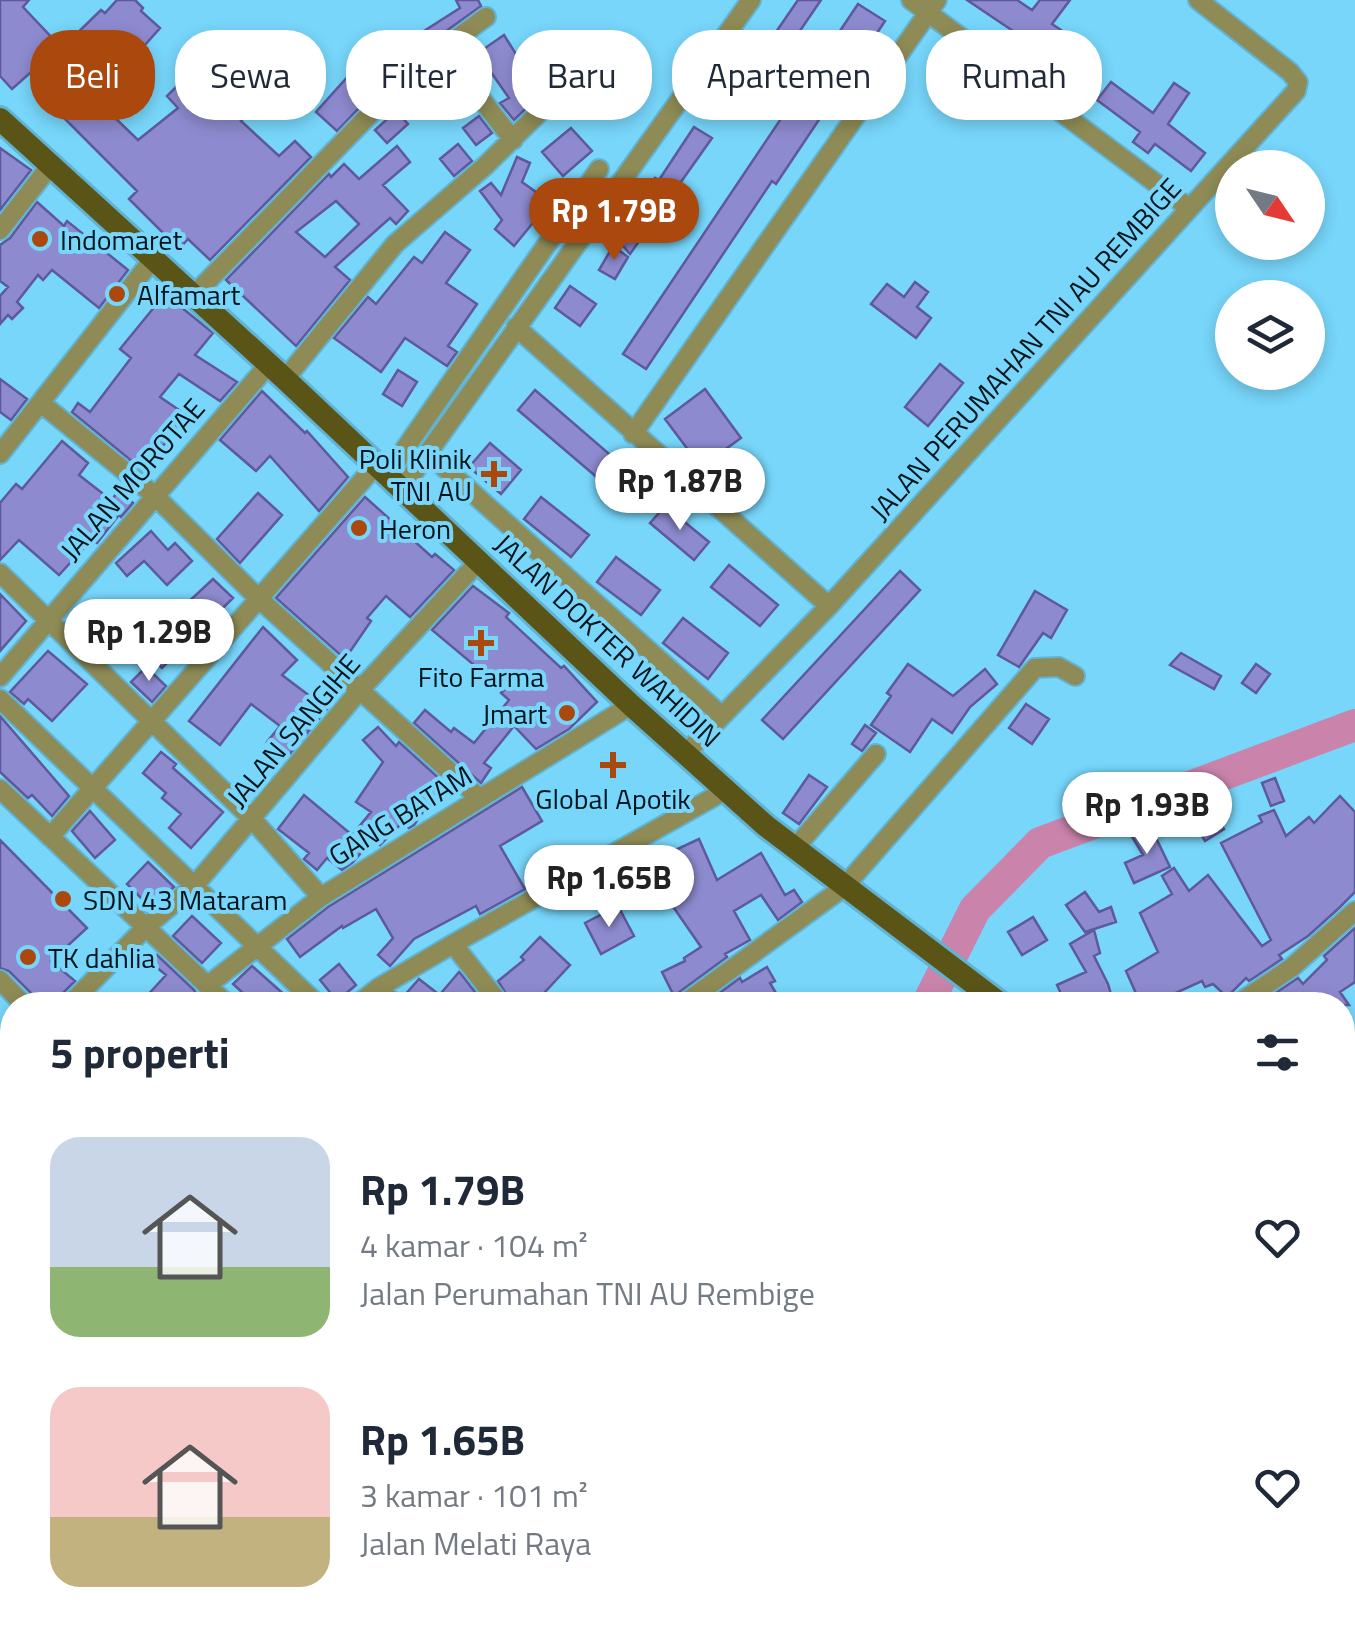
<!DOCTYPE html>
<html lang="id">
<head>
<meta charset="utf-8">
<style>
	body { margin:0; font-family:"Titillium Web",sans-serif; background:#f2f2f3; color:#1f2937; height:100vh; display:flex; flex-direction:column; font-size:38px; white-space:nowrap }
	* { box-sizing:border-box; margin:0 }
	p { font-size:32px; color:#747a83 }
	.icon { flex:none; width:55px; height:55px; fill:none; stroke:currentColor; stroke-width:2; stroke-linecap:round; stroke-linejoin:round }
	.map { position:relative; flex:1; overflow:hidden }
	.side { position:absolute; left:0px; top:992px; width:1355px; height:642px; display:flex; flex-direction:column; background:#fff; border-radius:40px 40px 0 0; box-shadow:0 5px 15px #0003 }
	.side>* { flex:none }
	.banner { position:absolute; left:30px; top:30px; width:1295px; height:90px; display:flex; gap:20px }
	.needle { width:65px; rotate:125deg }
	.buttons { position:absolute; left:1215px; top:150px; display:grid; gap:20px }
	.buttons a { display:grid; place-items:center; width:110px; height:110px; border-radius:50%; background:#fff; box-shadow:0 5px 15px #0003; font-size:50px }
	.price { position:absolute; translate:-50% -85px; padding:0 22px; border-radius:35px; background:#fff; color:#222; font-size:32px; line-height:65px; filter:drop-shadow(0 2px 5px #0008) }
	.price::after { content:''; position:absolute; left:50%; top:60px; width:30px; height:22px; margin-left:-15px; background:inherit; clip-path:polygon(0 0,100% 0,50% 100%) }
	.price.active { background:#ab480d; color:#fff }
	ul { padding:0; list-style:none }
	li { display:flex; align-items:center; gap:30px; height:250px; padding:0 50px }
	li span { display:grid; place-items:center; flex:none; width:280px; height:200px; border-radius:30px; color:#555 }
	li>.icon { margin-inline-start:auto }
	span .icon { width:120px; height:120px; fill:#fffc; stroke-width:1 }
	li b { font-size:42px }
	h2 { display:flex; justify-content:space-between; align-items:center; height:120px; padding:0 50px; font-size:42px }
	.tag { padding:0 35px; border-radius:40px; background:#fff; box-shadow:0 5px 15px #0003; font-size:35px; line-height:90px }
	.tag.active { background:#ab480d; color:#fff }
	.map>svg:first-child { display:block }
</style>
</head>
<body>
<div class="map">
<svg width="1355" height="1633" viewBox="0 0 1355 1633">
	<rect width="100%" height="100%" fill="#77d6fa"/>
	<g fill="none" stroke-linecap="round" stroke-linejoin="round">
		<path stroke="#ca84ac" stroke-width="32" d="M927,1005l48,-96 65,-66 315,-118
			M1342,1076h13
			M155,1633l8,-11"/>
	</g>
	<path fill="#8d8acf" stroke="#5e599b" stroke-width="2.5" fill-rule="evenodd" d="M0,0h29l-6,7 33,35 -21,21 3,3 -26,23 -12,-13z
		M117,0h18l8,8 -2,3 19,17 -33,37 -13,-17 -20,19 -25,-26 32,-31 4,3z
		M456,0h22l3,6 -71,51 -6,-6 20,-20 36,-23z
		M798,0h23l-58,85 -16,-11z
		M967,0h50l15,10 8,-10h30l-18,24 33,22 -16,23 -34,-23 -10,14 -19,-14 10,-13z
		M858,4l27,17 -109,163 -4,-3 -126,188 -23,-15z
		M386,34l14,14 -35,36 9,8 -37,39 -21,-19z
		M504,35l37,59 -27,26 -14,-17 9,-5 -21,-30 -6,4 -10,-15z
		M193,70l52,47 -4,4 38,35 16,-15 16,16 -101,103 -22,-21 -9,10 -50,-50 8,-8 -79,-79 25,-25 55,53 40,-32 -11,-12z
		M437,74l19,28 -16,11 -19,-28z
		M1111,82l42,31 21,-30 15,10 -21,31 37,29 -14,18 -36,-27 -7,9 -15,-11 7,-10 -43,-32z
		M396,111l12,13 -21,19 -12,-13z
		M479,116l13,17 -16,12 -13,-17z
		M694,127l18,11 -82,116 -13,-15 38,-61 4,2z
		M571,128l21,23 -29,25 -21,-24z
		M458,144l14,17 -18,15 -14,-17z
		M397,146l13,16 -27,23 25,26 -12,13 -6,-6 -55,49 15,13 -54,66 -70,-66 103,-106 2,3 13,-13 15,15zM336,201l23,23 -34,33 -29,-25z
		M0,148l31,22 -31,40z
		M517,157l13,6 -8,19 28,20 -36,44 -19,-17 7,-9 -22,-29 11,-8 10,12z
		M37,202l27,24 3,-5 61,49 -29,38 -47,-38 -9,10 -5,-5 -21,27 6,6 -11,11 -4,-4 -8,9v-28l8,-9 -8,-6v-36l10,-7z
		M445,232l25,18 -24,33 31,21 -29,42 9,6 -10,14 -42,-28 -24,34 -47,-34 34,-41 8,7 38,-47 8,6z
		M613,246l15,11 -13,22 -16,-9z
		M915,282l13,10 -11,15 14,11 -15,20 -45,-34 16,-20 17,13z
		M570,286l26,18 -16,22 -25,-18z
		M165,294l48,39 -18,22 42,27 -17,19 -41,-27 -19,23 25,17 -40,58 -73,-60 6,-9 12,9 41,-54 -11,-9z
		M940,364l23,19 -35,43 -23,-19z
		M398,370l19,12 -15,24 -19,-12z
		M0,379l27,20 -16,21 -11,-8z
		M705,389l36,49 -40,29 -36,-48z
		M535,390l102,88 -17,19 -102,-87z
		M262,391l43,42 2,-2 41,46 -29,34 -49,-55 -14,15 -36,-31z
		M62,441l26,22 -9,12 32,25 8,-9 14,12 -12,14 -2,-2 -22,28 -5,-4 -33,36 -40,-35 -19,20v-57l16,-19 6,5z
		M490,443l31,27 -20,24 -32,-27z
		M258,493l24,22 -42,48 -23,-24z
		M365,497l67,60 3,-3 19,16 -44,47 -24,-21 -19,22 4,3 -26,38 -69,-61z
		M541,497l48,38 -18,22 -47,-38z
		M665,506l44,36 -15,18 -44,-37z
		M151,531l17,19 7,-7 17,18 -25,24 -23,-24 -17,15 -11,-13z
		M616,557l44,33 -19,25 -44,-33z
		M729,565l49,40 -18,21 -49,-39z
		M900,571l20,19 -137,149 -21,-19z
		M213,579l20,19 -71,70 -22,-21z
		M473,586l36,27 -3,4 55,51 3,-2 33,36 -28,27 -33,20 -22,-23 -30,37 7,5 -10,15 -67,-60 11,-13 26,22 3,-4 20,15 35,-43 -8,-7 3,-3 -72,-60z
		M1035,591l32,19 -16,28 -8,-5 -24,34 -21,-12z
		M0,594l26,27 -26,30z
		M84,607l42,32 -14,19 -41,-33z
		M683,618l45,35 -20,26 -45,-36z
		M263,627l34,33 -15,15 45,34 -39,47 -21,-14 13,-16 -29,-22 -31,41 -31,-24z
		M48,651l39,33 -35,37 -24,-22 -4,5 -14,-12z
		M1181,653l40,23 -7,13 -44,-24z
		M908,664l45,32 32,-27 12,15 -27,23 -18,26 -20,-14 -22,33 -39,-27 20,-29 -4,-3z
		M1256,664l14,10 -14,19 -14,-10z
		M146,667l20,19 -14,16 -21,-20z
		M1026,704l23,15 -17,25 -23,-16z
		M0,716l69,80 -17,20 -20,-21 -4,3 -28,-26z
		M865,725l11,8 -14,18 -10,-7z
		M378,727l18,19 3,-4 44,40 -29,43 -5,3 -7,-5 -22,22 -7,-6 -20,23 -11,8 -15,-12 -10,12 -13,-11 5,-6 -31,-24 26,-34 48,40 19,-23 -15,-10 27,-40 -20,-22z
		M161,752l15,12 -3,4 50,44 -32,36 -22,-20 12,-14 -19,-16 4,-5 -23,-20z
		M809,775l18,12 -28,37 -16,-11z
		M1275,778l9,23 -13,5 -9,-23z
		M522,787l20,34 -42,25 25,43 -45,25 -4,-8 -62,33 -24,27 -12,-11 15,-17 -17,-29 -33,19 -1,-2 -42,31 -13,-18 41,-32z
		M1340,796l15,16v80l-16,16 -31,28 -29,19 3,4 -33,22 -3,-3 -19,19 -14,-13 -8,3 -3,-6 -31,14 5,10h-24l-4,-9 -9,4 -13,-29 32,-19 -18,-39 32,-19 -10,-18 12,-8 15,23 19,-16 54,71 9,-6 -50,-97 41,-21 -3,-6 15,-6 12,26 23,-19 5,6z
		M90,811l25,29 -20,18 -23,-27z
		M1217,817l7,12 -19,12 -7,-12z
		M1145,826l12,14 13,27 -36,16 -9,-20 18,-8 -12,-20z
		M699,839l18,41 44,-27 24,42 9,-5 8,12 -24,18 -17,-25 -27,16 16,29 -25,14 2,3 -53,39 -12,-24 23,-11 -1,-3 17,-11 -32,-46 -11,-27 -45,28 -11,-18 48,-30 16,-7 3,6z
		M0,840l87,88 -36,33 24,20 -15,15 -3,9h-14l-34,-34 -9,-3z
		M148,862l26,25 -24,20 -23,-23z
		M1085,892l14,20 12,-5 5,15 -31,10 -19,-27z
		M618,906l16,30 -33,18 -16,-31z
		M192,916l29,27 -19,20 -29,-27z
		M1033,917l14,23 -25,15 -14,-23z
		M1355,928v54l-15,10 9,13h-80l-4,-5 33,-22 5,6 24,-24 -3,-4z
		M1094,930l6,23 -6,3 14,28 6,21h-48l-9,-20 29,-13 -16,-28z
		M540,937l30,28 -25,27 10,13h-42l-15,-24 26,-21 -3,-3z
		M157,955l37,35 9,15h-24l-6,-10 -9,10h-9l-9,-8 20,-22 -15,-12z
		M339,964l17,21 -19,16 -17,-21z
		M252,966l44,39h-40l-23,-21z
		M767,967l8,14 -5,2 13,22h-80l37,-27 2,4z
		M459,972l2,2 24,31h-28l-15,-13z
		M419,979l18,14 -9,12h-14l-10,-9z"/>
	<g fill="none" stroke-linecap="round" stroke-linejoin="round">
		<defs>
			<path id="minor" d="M911,0l278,208
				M444,51l69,89
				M0,230l50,-64
				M194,295l216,-222 76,-56
				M516,327l313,279
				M285,379l110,-135 90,-78 63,-62
				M41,403l113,92 103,102 221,200
				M633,434l304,-434
				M428,453l294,263
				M0,454l153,-195
				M386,476l213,-307
				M402,489l349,-489
				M0,573l253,247 68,77
				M0,677l269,-313
				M0,699l318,306
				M686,753l143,-147 467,-515 2,-9 -8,-10 -92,-72
				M0,789l228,216
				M50,837l325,-371
				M794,849l82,-95
				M453,944l48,61
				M0,980l24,25
				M208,985l113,-88 310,-192
				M378,988l18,17
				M69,1005l76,-77 50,-43 164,-194 119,-129
				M357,1005l21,-17 75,-44 273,-154
				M682,1005l162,-118 191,-219 24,-1 16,9
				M1236,1005l55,-37 64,-57
				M0,1185l12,12
				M0,1307l12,12
				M0,1339l12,-12
				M0,1396l12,12
				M0,1516l12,12
				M1342,1548l13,17
				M1342,1602h13
				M778,1622l8,11
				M61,1633l10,-11
				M814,1633l17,-11"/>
			<path id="major" d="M0,119l285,260 346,326 135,121 236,179
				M1342,1272l13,9"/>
		</defs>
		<use href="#minor" stroke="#62b3d2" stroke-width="22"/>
		<use href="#major" stroke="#62b3d2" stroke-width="28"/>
		<use href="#minor" stroke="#8e8b56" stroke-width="18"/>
		<use href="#major" stroke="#5a5516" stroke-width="22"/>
	</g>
	<g fill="#ab480d" stroke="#77d6fa" stroke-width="4">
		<circle cx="40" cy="239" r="10"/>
		<circle cx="117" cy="294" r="10"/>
		<path d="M489 459h10v10h10v10h-10v10h-10v-10h-10v-10h10z"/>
		<circle cx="359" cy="528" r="10"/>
		<path d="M476 628h10v10h10v10h-10v10h-10v-10h-10v-10h10z"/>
		<circle cx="567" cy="713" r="10"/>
		<path d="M608 750h10v10h10v10h-10v10h-10v-10h-10v-10h10z"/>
		<circle cx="63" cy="899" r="10"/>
		<circle cx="28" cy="957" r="10"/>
	</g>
	<g text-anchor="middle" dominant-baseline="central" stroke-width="8" stroke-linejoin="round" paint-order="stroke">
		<g font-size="28" fill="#02141c" stroke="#77d6fa" text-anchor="start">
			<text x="60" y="239">Indomaret</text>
			<text x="137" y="294">Alfamart</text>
			<text x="472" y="458" text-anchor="end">Poli Klinik<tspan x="472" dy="32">TNI AU</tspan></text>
			<text x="379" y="528">Heron</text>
			<text x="481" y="676" text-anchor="middle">Fito Farma</text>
			<text x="547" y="713" text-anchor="end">Jmart</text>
			<text x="613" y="798" text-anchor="middle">Global Apotik</text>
			<text x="83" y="899">SDN 43 Mataram</text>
			<text x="48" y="957">TK dahlia</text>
		</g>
		<g font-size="28" fill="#02141c" stroke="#77d6fa">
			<text transform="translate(1025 349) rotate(-48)">JALAN PERUMAHAN TNI AU REMBIGE</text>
			<text transform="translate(132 479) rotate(-49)">JALAN MOROTAE</text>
			<text transform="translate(608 640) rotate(43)">JALAN DOKTER WAHIDIN</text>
			<text transform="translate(293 730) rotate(-50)">JALAN SANGIHE</text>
			<text transform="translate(400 815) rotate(-32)">GANG BATAM</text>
		</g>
	</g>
</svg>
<div class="buttons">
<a><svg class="needle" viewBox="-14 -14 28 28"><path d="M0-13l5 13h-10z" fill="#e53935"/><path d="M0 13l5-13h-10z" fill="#747a83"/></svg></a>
<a><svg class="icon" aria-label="layers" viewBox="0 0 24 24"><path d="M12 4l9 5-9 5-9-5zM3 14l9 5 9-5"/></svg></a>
</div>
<b class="price active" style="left:614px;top:263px">Rp 1.79B</b>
<b class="price" style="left:680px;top:533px">Rp 1.87B</b>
<b class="price" style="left:149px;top:684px">Rp 1.29B</b>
<b class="price" style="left:1147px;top:857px">Rp 1.93B</b>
<b class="price" style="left:609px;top:930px">Rp 1.65B</b>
<div class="banner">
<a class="tag active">Beli</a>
<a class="tag">Sewa</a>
<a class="tag">Filter</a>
<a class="tag">Baru</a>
<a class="tag">Apartemen</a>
<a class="tag">Rumah</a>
</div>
<section class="side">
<h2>5 properti<svg class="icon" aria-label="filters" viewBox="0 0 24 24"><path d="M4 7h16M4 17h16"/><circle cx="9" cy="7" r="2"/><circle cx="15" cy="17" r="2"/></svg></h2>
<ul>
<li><span style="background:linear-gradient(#c9d6e8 65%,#8fb573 0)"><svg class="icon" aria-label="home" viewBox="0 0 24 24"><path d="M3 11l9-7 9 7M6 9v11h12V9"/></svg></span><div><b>Rp 1.79B</b><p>4 kamar · 104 m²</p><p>Jalan Perumahan TNI AU Rembige</p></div><svg class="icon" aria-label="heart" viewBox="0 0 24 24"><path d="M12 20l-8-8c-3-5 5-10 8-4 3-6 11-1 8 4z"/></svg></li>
<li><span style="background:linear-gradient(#f6c9c9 65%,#c2b280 0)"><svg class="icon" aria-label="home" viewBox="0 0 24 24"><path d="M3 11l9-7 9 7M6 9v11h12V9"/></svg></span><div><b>Rp 1.65B</b><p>3 kamar · 101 m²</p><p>Jalan Melati Raya</p></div><svg class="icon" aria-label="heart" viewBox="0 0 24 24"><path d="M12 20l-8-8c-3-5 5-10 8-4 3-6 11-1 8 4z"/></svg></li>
</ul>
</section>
</div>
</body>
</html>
